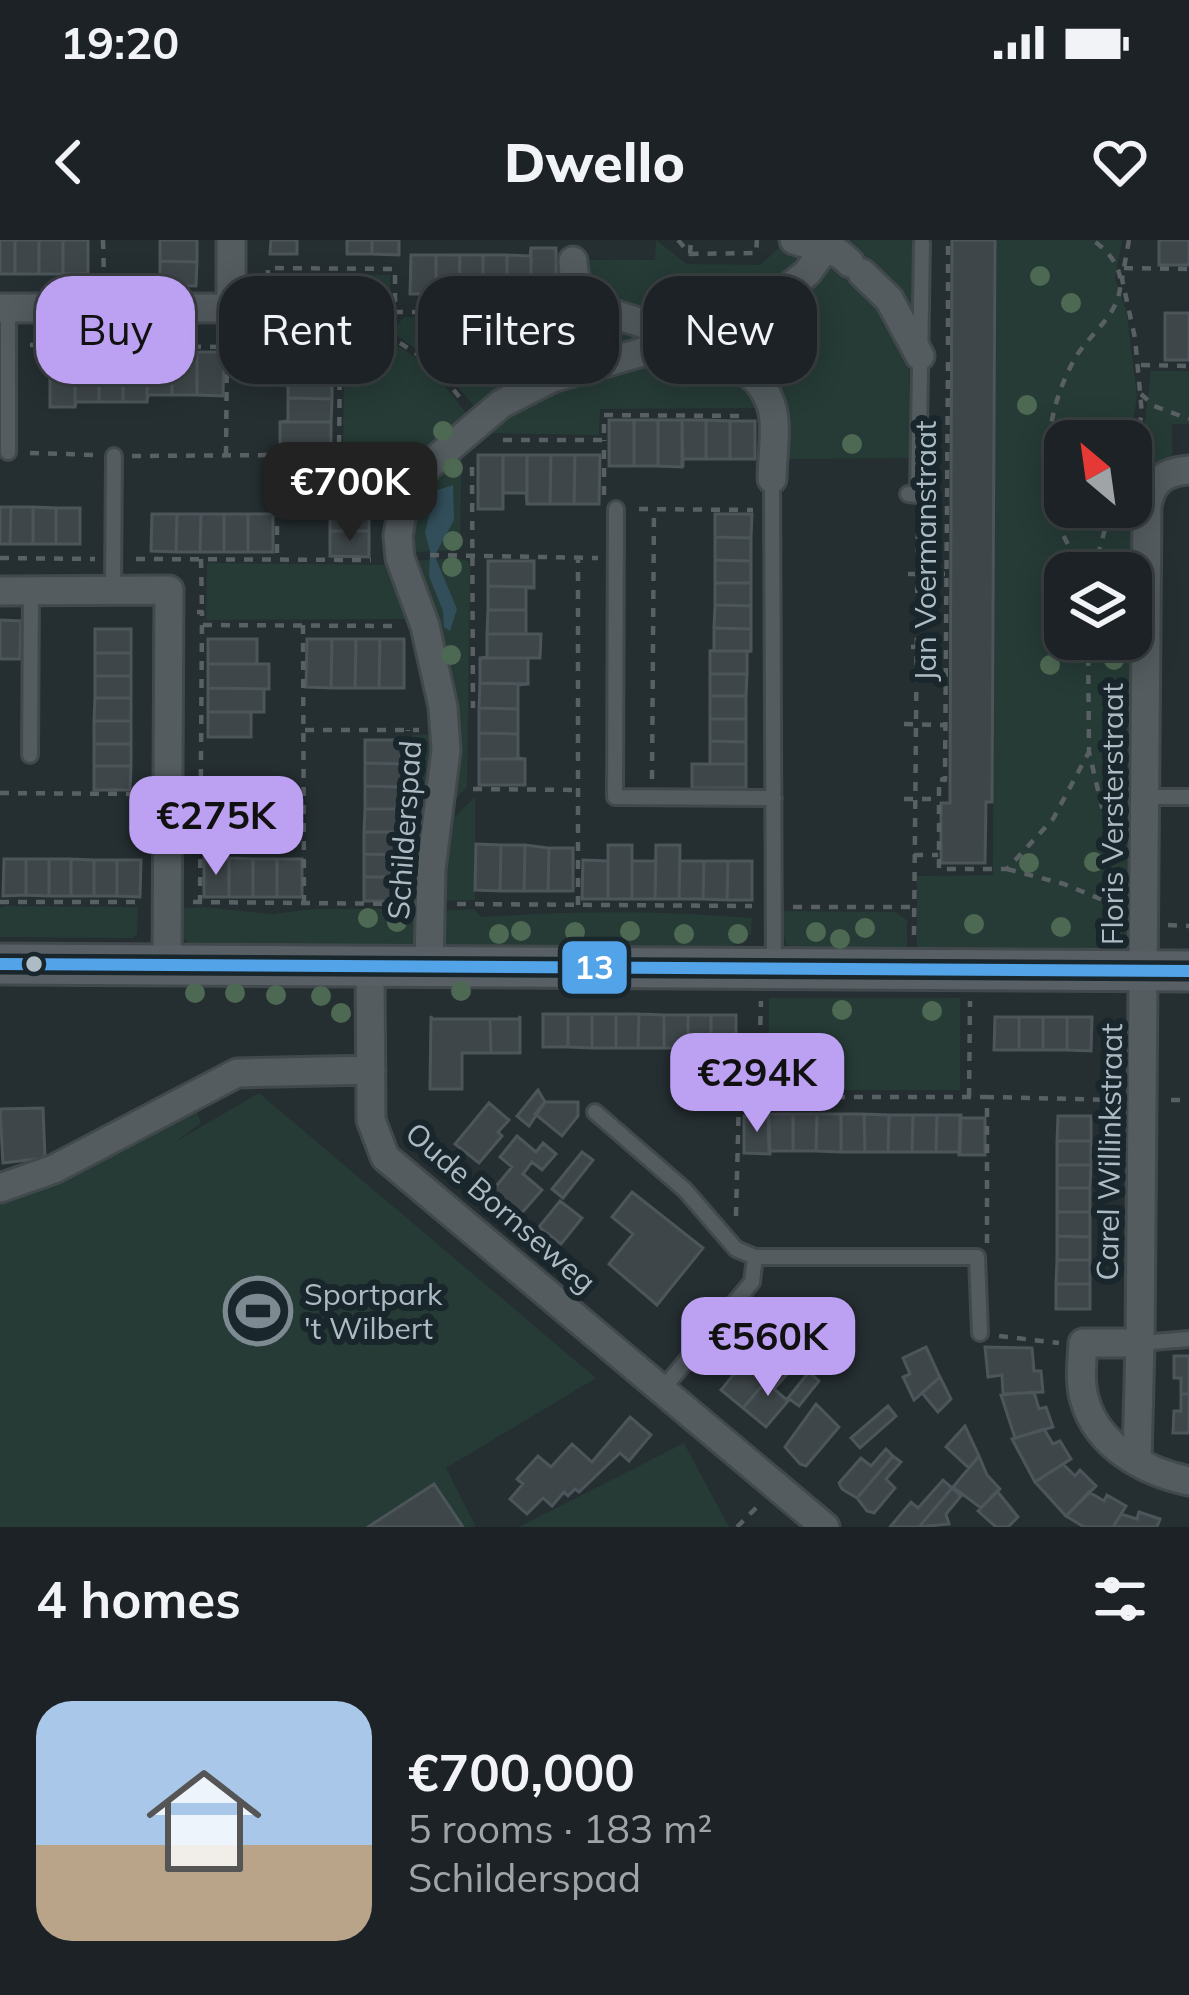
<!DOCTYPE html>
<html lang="en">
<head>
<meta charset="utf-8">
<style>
	body { margin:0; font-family:Mulish,sans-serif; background:#292f32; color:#f1f3f6; height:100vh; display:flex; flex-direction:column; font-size:45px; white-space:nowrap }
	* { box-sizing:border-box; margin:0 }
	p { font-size:39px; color:#a0a4a7 }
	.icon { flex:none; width:66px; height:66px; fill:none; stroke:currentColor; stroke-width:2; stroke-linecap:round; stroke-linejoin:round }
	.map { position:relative; height:1287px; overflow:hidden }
	.sheet { display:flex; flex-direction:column; background:#1c2225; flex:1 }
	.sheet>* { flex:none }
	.top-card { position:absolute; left:36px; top:36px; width:1119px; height:108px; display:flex; gap:24px }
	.needle { width:78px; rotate:331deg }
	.controls { position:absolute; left:1044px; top:180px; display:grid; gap:24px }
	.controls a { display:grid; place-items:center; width:108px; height:108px; border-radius:24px; background:#1c2225; box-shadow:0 6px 30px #0003,0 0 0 3px #3a3f42; font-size:60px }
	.price { position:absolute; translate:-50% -102px; padding:0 27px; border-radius:24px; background:#bca0f2; color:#111; font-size:39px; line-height:78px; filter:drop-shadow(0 3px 6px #0008) }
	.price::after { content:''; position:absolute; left:50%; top:72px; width:36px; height:27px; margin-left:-18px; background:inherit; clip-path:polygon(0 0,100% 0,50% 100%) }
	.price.active { background:#222; color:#fff }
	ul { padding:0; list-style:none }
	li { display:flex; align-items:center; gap:36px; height:300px; padding:0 36px }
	li span { display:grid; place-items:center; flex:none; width:336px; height:240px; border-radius:36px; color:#555 }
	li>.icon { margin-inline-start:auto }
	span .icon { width:144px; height:144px; fill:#fffc; stroke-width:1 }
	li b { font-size:51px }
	h2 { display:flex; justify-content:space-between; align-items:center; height:144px; padding:0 36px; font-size:51px }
	.tag { padding:0 42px; border-radius:36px; background:#1c2225; box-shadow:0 6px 30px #0003,0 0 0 3px #3a3f42; font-size:42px; line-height:108px }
	.tag.active { background:#bca0f2; color:#111 }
	.status { display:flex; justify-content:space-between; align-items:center; height:84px; padding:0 60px; background:#1c2225; direction:ltr }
	.status svg { height:33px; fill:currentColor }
	header { display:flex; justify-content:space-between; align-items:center; height:156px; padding:0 36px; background:#1c2225; font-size:54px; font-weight:800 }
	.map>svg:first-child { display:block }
</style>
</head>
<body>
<div class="status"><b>19:20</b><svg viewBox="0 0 49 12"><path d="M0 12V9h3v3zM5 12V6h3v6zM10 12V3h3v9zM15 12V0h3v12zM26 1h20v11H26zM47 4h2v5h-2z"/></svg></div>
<header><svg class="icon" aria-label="back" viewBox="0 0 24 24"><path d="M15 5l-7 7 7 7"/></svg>Dwello<svg class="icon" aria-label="heart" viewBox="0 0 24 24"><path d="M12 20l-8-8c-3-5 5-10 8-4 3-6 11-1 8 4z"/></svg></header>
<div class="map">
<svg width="1189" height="1287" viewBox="0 0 1189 1287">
	<rect width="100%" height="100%" fill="#252e31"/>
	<path fill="#263b36" d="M656,0l31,24 73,1 23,-21 20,11 2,9c-83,65 -117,71 -215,31l-8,-35h73z
		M848,0h65l-2,77 -63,-69z
		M995,0h127l-7,38 12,35 10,84 -7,44h-65v66h66v-30l5,6 -5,16v74h-66v66h65l-3,299 -9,18 -201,-7v-73l76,-1z
		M833,21l14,6 62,77 1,114 -127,1 -1,-49 -84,-67z
		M272,33l118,2 1,38c-25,41 -77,28 -119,28z
		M404,77l196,1 49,21 -171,72 -34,-41 -49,-36v-6z
		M384,100c33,10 67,51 86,79l-62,61h-20l-1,-8 -6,-1 -1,-12 -37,-3 1,-103z
		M702,117l47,22 10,29 -159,1 -1,26 -122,-2 50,-35 136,-40z
		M1150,131h39v53h-17v33l-25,15c-10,-20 3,-74 3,-101z
		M462,206l-2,104 -44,2 -9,-6 12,-59z
		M455,318l13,3 2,6 -3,220 -16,17 -37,-243z
		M207,323l190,2 11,54 -202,1z
		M438,494l-14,167h-13l1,-166z
		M475,557v103l-38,1 11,-78z
		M5,666l133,1 -1,27 -4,4 -133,-1v-29z
		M203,667l69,7 41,-5h111l-2,42 -231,-4 -14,-16v-22z
		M474,669l7,8c92,-6 180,-7 271,1l-1,16 -18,11 1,8 -298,-2 1,-40z
		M779,671l116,1 12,8v30l-107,4 -14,-10z
		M769,758h191v92h-191z
		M259,853l337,285 -150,90 30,59h-476v-329c73,-17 132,-51 194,-93l7,18 -26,19z
		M684,1203l45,84h-210z"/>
	<path fill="#324e5a" d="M453,245l1,35 -17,31 -1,8 21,50 -7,22 -6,-4 -1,-16 -14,-35 1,-25 -5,-19 10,-41z"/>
	<path fill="#3e4649" stroke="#4c555a" stroke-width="3" d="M0,0h15v34h-15z
		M15,0h24v34h-24z
		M39,0h24v34h-24z
		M63,0h25v34h-25z
		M160,0h37v22l-37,-1z
		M271,0h26v14h-27z
		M347,0h25v14h-25z
		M372,0h27v15l-27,-1z
		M952,0h43l-3,562h-6l-1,61h-44v-60h9v-13z
		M1159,0h30v25h-30z
		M531,8h25v47l-25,-1z
		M531,8v46h-24v-39l23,1z
		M411,15h25v39h-26z
		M436,15h24l-1,39h-23z
		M460,15h23v39h-24z
		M483,15h24v39h-24z
		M160,21l37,1 -1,24 -36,-1z
		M1165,73h24v47h-24z
		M281,109l51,1v25h-51z
		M147,111l25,1v43h-24l-1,7z
		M147,111v51h-24v-43h23z
		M172,112h25v43h-25z
		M197,112h27l-1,44 -26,-1z
		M50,118l25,1v48h-25z
		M75,119h24v43h-23l-1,5z
		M99,119h24v43h-24z
		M280,135h52v24l-44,-1v-23z
		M288,158l44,1 -1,23h-51l8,-1z
		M609,180h25v46h-25z
		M634,180h24v46h-24z
		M658,180h24v47l-24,-1z
		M682,180h24v39h-23v8z
		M706,180l24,1v38h-24z
		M730,181h25v38h-25z
		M280,182h51v25h-51z
		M478,215h25v54h-25z
		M503,215h24v49l-1,-11h-23z
		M527,215h24l-1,49h-23z
		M551,215h24l-1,49h-24z
		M575,215h25l-1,49h-25z
		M331,219h38v25l-39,-1z
		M330,243l39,1v23h-39z
		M0,267h11l-1,37h-10z
		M11,267h22v37h-23z
		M33,267l23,1v36h-23z
		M330,267h39v24h-39z
		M56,268h24v36h-24z
		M152,274h25l-1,38 -25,-1z
		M177,274h24l-1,38h-24z
		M201,274h23v38h-24z
		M224,274h24v38h-24z
		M248,274h25v38h-25z
		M715,274h37l-1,24 -36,-1z
		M330,291h39v26l-39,-1z
		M715,297l36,1v23l-36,-1z
		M715,320l36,1v22h-36z
		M488,321h46v26l-46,-1z
		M715,343h36v23l-36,-1z
		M488,346l46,1v1h-8v22h-38z
		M715,365l36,1v23l-37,-1z
		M488,370h38v24h-39z
		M0,380l21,1 -1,38h-20z
		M714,388l37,1v22h-41l4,-1z
		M95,389h36v24h-36z
		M487,394h54l-1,24h-60l7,-1z
		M208,399h49v25h-49z
		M307,399h25l-1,49 -25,-1z
		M332,399h24l-1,49h-24z
		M356,399h24l-1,49h-24z
		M380,399h24v49h-25z
		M710,411h41l-4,1v22h-37z
		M95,413h36v23h-36z
		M480,418h48v26l-48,-1z
		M208,424h61v25l-61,-1z
		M710,434h37l-1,22h-36z
		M95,436h36v22h-36z
		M480,443l48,1 -10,1v24l-39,-1z
		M208,448l56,1v23h-56z
		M710,456h36v23h-36z
		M95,458h36v23h-37z
		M479,468l39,1v25l-39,-1z
		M208,472h43v25h-43z
		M710,479h36v23l-36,-1z
		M94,481h37v23h-37z
		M479,493l39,1v24l7,1h-46z
		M365,500h36v24l-36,-1z
		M710,501l36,1v22h-36z
		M94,504h37v22h-37z
		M479,519h46v26h-46z
		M365,523l36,1v23l-36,-1z
		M692,524h54v24h-54z
		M94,526h37l-1,24h-36z
		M365,546l36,1v22h-36z
		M365,569h36v23h-37z
		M364,592h37v23l-37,-1z
		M476,604l25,1 -1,46 -25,-1z
		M501,605h24l-1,46h-24z
		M525,605l24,3 -1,43h-24z
		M608,605h24v54h-24z
		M656,605h24l-1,54h-24z
		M549,608h24v43h-25z
		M364,614l37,1v22h-37z
		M204,618h25v39h-25z
		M229,618l24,1v38h-24z
		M4,619h22v36l-23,1z
		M26,619h23v37l-23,-1z
		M49,619h22v37h-22z
		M71,619l23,1v36h-23z
		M253,619h24v38h-24z
		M277,619h25v38h-25z
		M94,620h23v36h-23z
		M117,620h24l-1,37 -23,-1z
		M583,620l25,1v38h-26z
		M632,621h24l-1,38h-23z
		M680,621h24l-1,38h-24z
		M704,621h24l-1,39 -24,-1z
		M728,621h24v39h-25z
		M364,637h37v24h-37z
		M543,774h25v33h-25z
		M568,774h24v34l-24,-1z
		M592,774h24v34h-24z
		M616,774h23l-1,34h-22z
		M639,774l25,1v33h-26z
		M664,775h24v33h-24z
		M688,775h23v33h-23z
		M711,775h25v33h-25z
		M431,776l1,3h58l1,34h-29v36h-32z
		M520,776v37h-29l-1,-34h29z
		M995,777h24v33h-25z
		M1019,777h24v33h-24z
		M1043,777h24v33h-24z
		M1067,777h25l-1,34 -24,-1z
		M538,850l7,12 -16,24 -12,-10z
		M545,862h33v14l-16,20 -27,-22z
		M489,863l20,17 -11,12 4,4 -23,27 -24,-19z
		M43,868l2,50 -42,5 -3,-54z
		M768,874h25v37h-24z
		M793,874h24l-1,37h-23z
		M817,874h24v38l-25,-1z
		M841,874h23l1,38h-24z
		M864,874l25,1 -1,37h-23z
		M889,875h24l-1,37h-24z
		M913,875h24l-1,37h-24z
		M937,875h24l-1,37h-24z
		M744,876l25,1 1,37 -26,-1z
		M1058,876h33v25h-34z
		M960,878h25v37h-26z
		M517,896l19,16 7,-9 13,11 -14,16 -10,-8 -9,12 19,16 -23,26 -26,-26 19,-23 -12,-10z
		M1057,901h34v24h-34z
		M582,912l11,8 -30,38 -11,-9z
		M1057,925h34l-1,23h-33z
		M1057,948h33v24h-33z
		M632,952l71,56 -46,57 -48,-41 24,-30 -21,-17z
		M560,961l22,17 -21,26 -22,-17z
		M1057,972h33v25l-33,-1z
		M1057,996l33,1v23h-33z
		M1057,1020h33v24h-34z
		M1056,1044h34v25h-34z
		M721,1106h33v14h-33z
		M926,1107l14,30 -26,23 -11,-23 7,-3 -7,-16z
		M985,1107l47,1 2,23h7l2,21 -40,2 -1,-19 -14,2z
		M1174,1116h15v38h-8v-16h-7z
		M743,1123l22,19 -22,26 -22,-18z
		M780,1125l8,8 -14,16 14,12 -22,26 -23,-19z
		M809,1132l10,9 -20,25 -11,-8z
		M940,1137l11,22 -13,13 -16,-19z
		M1034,1152l5,17 7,-2 7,20 -38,11 -14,-43z
		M1181,1154h8v39h-16l1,-22h7z
		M816,1164l23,23 -33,39 -6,-2 -15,-17z
		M888,1166l8,10 -36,32 -9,-10z
		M630,1177l21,18 -22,26 -9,-8 -41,39 -4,-3 -7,7 -4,-4 -12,14 -9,-8 -16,16 -17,-15 13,-15 -6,-5 21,-23 13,11 21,-23 20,18z
		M965,1186l14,30 -10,12 -23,-21z
		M1044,1189l9,15 7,-3 11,18 -36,23 -23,-43z
		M886,1209l7,7 -36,42 -15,-9 -3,-6 22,-25 10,8z
		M893,1216l8,6 -15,17 9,9 -21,25 -7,-2 -10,-13z
		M979,1216l8,19 13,14 -19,19 -28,-21z
		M1063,1224l12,12 5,-6 16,16 -30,30 -31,-34z
		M943,1240l9,8 -33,39h-29l21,-25 7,6z
		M434,1244l29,43h-95z
		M952,1248l9,8 -15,18 3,10 -30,3z
		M997,1251l21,26 -10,10h-12l-18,-16z
		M1089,1252l15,9 3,-6 19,11 -13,21h-29l-18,-11z
		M1139,1272l21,7 -3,8h-44l8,-13 16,5z"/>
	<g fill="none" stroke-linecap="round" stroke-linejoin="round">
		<defs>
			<path id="lane" d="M8,68v144
				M772,239l2,484
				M908,254l10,1 4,-252
				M616,269l-1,288 159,1
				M113,351l1,-135
				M30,515l1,-164
				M1145,557h44
				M595,872l90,78 51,59 19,8h222l3,76
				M1140,1103l49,-4
				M662,1150l90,-108 3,-25"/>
			<path id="street" d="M794,0l46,14 10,9
				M573,21c2,52 38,50 77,65 15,6 26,17 40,23 33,16 66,12 81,56 7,21 1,51 1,74
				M862,33l27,26 31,57
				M0,68h231v-68
				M0,351l169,-1 -2,375
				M370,726l1,154 14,37 440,370
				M429,726l2,-97 15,-119 -3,-43 -18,-81 -25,-68 -2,-22 6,-36 23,-33 74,-63 51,-26 87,-25 130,-50 38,-30 24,-33
				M0,948l54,-19 183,-96 134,-3
				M1140,1103l7,-836c4,-26 17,-35 42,-37
				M1137,1221l3,-118h-57c-1,18 -4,40 2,58 13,46 61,71 104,80"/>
			<path id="secondary" d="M0,724l1189,7"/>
		</defs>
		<use href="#lane" stroke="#42494c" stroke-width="20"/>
		<use href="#street" stroke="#42494c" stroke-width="33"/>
		<use href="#secondary" stroke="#42494c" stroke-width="45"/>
		<path stroke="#586063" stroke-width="4.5" stroke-dasharray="9 9" stroke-linecap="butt" d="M103,0l1,38
			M678,0l12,14 66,-1 1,-13
			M1129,0l-7,39 13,59 7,76 -11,39
			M690,14l1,-14
			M1124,28l65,1
			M267,66l1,40c32,1 124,12 127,-34
			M258,67l9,-1 1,-38 127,1v43l167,1
			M385,93l48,32 28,34
			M30,105l197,2v-14
			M948,105v-105
			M948,122l-3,418 -6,-1v90h68l46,-50 36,-67
			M1141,125l48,1
			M1141,154l13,12 35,13
			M503,200h101v-25l139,1
			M30,213l66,2
			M226,215l1,-108 41,-1
			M277,215l62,-1 1,-107
			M132,216l145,-1v104
			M472,227l1,241
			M604,255v-55
			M639,269l114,1
			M430,315l168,3
			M0,318l95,1
			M136,319l235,1
			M201,319l1,53
			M1089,333c-55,-58 -51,-153 -12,-218 13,-20 37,-38 42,-61 6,-24 -8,-40 -26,-54
			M1093,333l18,-66
			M908,334h37
			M197,372h5l-2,290
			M203,385l192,1
			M303,385l1,279
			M1088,399l1,113 25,106
			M911,407h35
			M904,484l41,1
			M305,490h114
			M652,539l2,-270
			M473,549l105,1
			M0,553l138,1
			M904,559h35
			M200,572l103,1
			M407,581l1,-91
			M914,615h24
			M1007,629l57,15 51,21
			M0,662h140
			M193,662l211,2
			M457,664l295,2
			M578,665v-347
			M793,667h121
			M1168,685l21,1
			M914,695l4,-421
			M758,857l3,-96
			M969,857l1,-96
			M1171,860h18
			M736,976l3,-119h248
			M987,1003v-146l130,3
			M999,1096l60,7
			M737,1287l20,-20"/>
		<use href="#lane" stroke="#545c60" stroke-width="14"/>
		<use href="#street" stroke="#545c60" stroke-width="27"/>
		<use href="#secondary" stroke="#586065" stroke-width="39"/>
		<defs>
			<path id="bus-1" d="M0,724l1189,7"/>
		</defs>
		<use href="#bus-1" stroke="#19262b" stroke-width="21"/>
		<use href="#bus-1" stroke="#53a3e8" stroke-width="12"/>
	</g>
	<g fill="#4e6953">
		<circle cx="1040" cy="36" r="10"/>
		<circle cx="1071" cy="63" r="10"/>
		<circle cx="1027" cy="165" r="10"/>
		<circle cx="443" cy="191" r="10"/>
		<circle cx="852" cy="204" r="10"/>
		<circle cx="453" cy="228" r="10"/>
		<circle cx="453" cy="301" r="10"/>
		<circle cx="452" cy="327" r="10"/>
		<circle cx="451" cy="415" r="10"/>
		<circle cx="1114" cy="420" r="10"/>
		<circle cx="1050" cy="425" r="10"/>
		<circle cx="1114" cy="490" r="10"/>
		<circle cx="1112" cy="526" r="10"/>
		<circle cx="1094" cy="622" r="10"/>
		<circle cx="1029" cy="623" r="10"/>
		<circle cx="368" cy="678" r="10"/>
		<circle cx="397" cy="682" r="10"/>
		<circle cx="974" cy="684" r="10"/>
		<circle cx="1061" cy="687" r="10"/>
		<circle cx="865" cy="688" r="10"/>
		<circle cx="521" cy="691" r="10"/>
		<circle cx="630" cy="691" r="10"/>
		<circle cx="575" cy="692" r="10"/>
		<circle cx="816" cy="692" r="10"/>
		<circle cx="499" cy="694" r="10"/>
		<circle cx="684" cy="694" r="10"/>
		<circle cx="738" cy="694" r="10"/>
		<circle cx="840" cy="699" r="10"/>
		<circle cx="461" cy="751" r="10"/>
		<circle cx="195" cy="753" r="10"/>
		<circle cx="235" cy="753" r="10"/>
		<circle cx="276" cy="755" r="10"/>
		<circle cx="321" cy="756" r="10"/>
		<circle cx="842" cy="770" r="10"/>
		<circle cx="932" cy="771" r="10"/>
		<circle cx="341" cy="773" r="10"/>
	</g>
	<defs>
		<symbol id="stadium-ring" viewBox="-11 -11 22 22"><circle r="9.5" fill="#19262b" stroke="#7d8a91" stroke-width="1.5"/><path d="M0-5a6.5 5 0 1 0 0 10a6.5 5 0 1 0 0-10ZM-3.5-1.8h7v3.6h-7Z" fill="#7d8a91"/></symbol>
	</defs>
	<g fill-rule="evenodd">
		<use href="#stadium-ring" x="220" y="1033" width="76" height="76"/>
	</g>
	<circle fill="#adbcc4" stroke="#19262b" stroke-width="4.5" cx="34" cy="724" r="10"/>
	<g text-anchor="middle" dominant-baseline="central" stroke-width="12" stroke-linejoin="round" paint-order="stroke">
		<g font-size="30" fill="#adbcc4" stroke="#19262b">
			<text transform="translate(925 311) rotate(-90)">Jan Voermanstraat</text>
			<text transform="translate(1112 574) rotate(-90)">Floris Versterstraat</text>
			<text transform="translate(404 590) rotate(-86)">Schilderspad</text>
			<text transform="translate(1109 912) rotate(-89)">Carel Willinkstraat</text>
			<text transform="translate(501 967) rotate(41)">Oude Bornseweg</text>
		</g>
		<g font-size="30" fill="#adbcc4" stroke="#19262b" text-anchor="start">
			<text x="304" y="1054">Sportpark<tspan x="304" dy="34">'t Wilbert</tspan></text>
		</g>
	</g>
	<rect stroke="#19262b" stroke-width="4.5" x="560" y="699" width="69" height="57" rx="12" fill="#53a3e8"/>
	<g font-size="33" text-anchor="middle" font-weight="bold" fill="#fff">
		<text x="594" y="739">13</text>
	</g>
</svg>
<div class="controls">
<a><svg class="needle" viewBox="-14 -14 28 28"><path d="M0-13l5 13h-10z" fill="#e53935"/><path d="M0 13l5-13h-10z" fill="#a0a4a7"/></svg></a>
<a><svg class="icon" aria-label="layers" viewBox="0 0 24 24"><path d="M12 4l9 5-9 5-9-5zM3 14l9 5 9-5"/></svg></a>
</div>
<b class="price active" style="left:350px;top:304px">€700K</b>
<b class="price" style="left:216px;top:638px">€275K</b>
<b class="price" style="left:757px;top:895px">€294K</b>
<b class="price" style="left:768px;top:1159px">€560K</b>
<div class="top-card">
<a class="tag active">Buy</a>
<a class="tag">Rent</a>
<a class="tag">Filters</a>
<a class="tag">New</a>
</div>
</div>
<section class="sheet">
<h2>4 homes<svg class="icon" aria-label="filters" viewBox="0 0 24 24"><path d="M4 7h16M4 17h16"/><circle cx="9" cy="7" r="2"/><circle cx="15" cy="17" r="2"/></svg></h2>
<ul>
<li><span style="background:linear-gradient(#a9c7e8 60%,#b9a48a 0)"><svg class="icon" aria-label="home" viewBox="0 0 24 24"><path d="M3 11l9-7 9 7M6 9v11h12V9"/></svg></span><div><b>€700,000</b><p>5 rooms · 183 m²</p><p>Schilderspad</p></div></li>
</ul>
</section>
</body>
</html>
